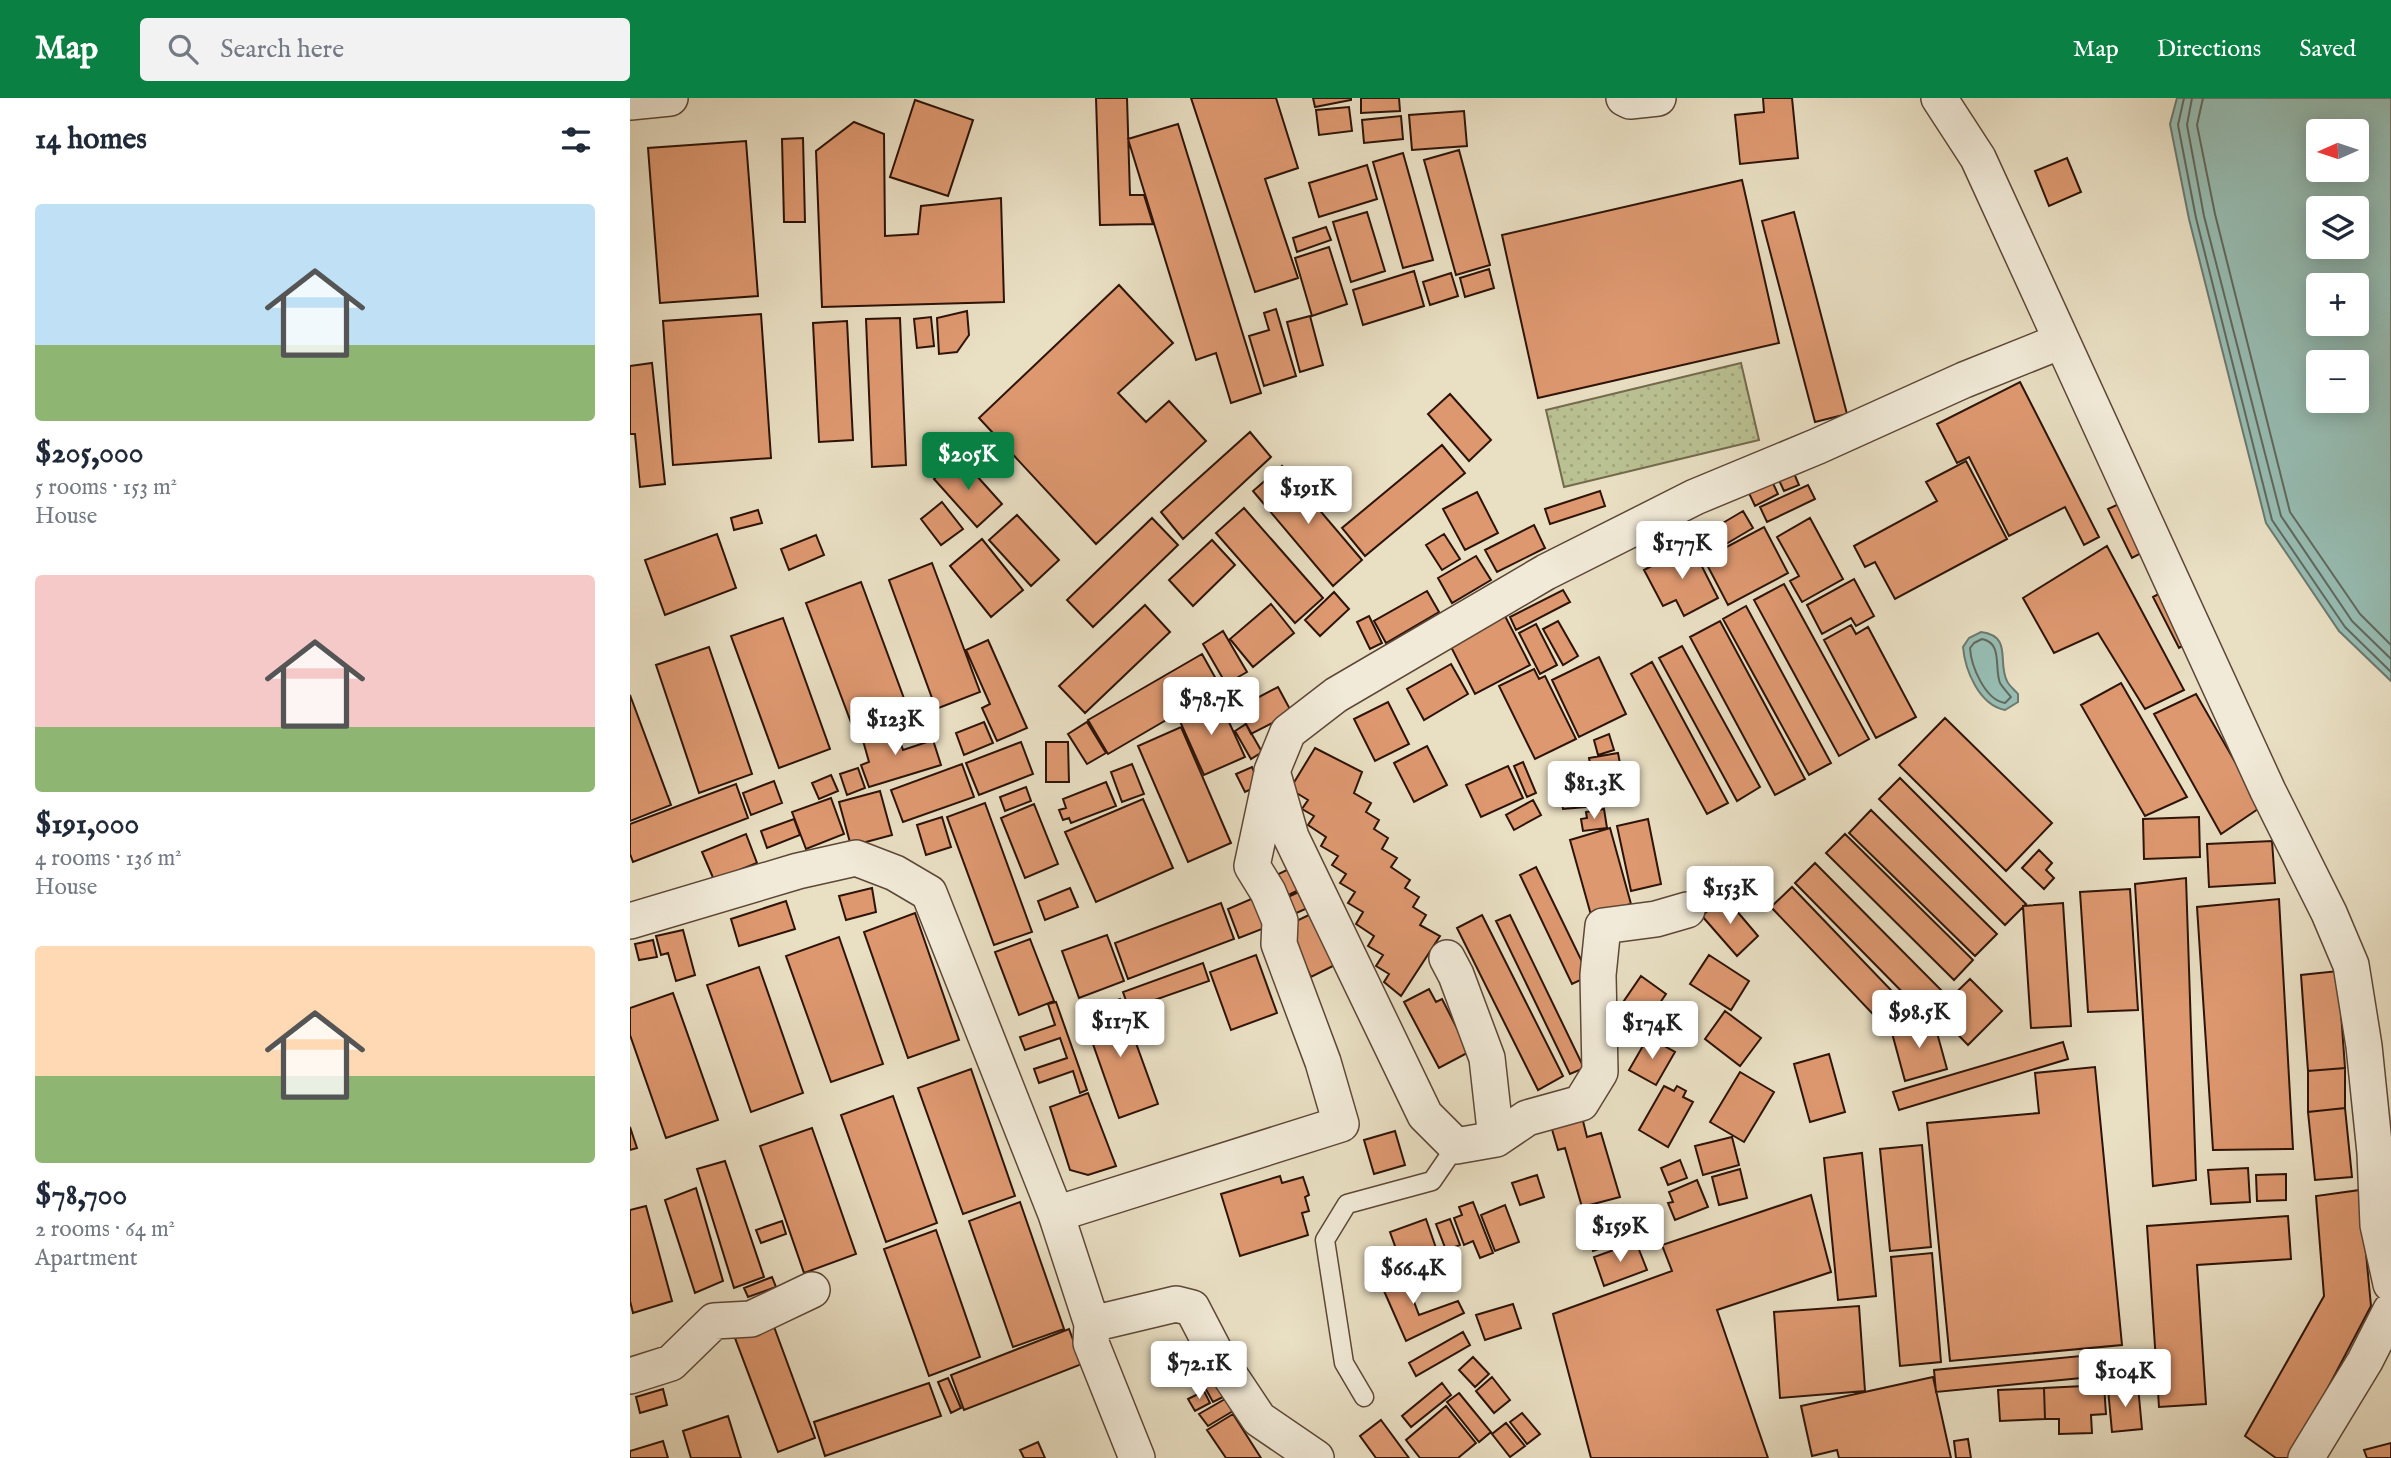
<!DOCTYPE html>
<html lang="en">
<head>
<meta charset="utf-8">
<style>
	body { margin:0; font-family:"IM FELL English",serif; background:#f2f2f3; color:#1f2937; height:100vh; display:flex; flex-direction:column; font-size:26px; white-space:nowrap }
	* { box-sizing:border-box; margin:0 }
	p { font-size:23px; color:#747a83 }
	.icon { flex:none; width:38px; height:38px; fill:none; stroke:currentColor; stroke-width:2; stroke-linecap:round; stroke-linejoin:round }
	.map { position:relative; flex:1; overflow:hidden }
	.sheet { display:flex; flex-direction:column; background:#fff; width:630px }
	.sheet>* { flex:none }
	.needle { width:46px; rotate:267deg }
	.buttons { position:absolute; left:1676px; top:21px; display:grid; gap:14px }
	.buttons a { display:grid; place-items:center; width:63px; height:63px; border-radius:7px; background:#fff; box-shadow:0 4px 18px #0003; font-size:35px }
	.price { position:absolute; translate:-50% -60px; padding:0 16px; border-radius:7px; background:#fff; color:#222; font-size:23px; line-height:46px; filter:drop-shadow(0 2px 4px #0008) }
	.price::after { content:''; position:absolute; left:50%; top:42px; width:21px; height:16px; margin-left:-10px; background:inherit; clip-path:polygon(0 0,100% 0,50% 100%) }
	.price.on { background:#0b8043; color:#fff }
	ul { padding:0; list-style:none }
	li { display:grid; align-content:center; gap:14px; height:371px; padding:0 35px }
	li span { display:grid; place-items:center; height:217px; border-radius:7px; color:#555 }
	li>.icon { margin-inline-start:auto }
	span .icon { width:126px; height:126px; fill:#fffc; stroke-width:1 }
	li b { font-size:30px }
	h2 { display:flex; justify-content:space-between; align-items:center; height:84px; padding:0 35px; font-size:30px }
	header { display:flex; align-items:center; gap:42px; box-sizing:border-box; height:98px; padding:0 35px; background:#0b8043; color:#fff }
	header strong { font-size:33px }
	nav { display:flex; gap:38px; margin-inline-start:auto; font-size:24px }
	.search { width:490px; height:63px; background:#f2f2f3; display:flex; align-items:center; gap:18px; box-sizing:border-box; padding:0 24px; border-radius:7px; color:#747a83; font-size:26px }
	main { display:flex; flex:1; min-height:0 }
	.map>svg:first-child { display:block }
</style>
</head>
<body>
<header>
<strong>Map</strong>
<div class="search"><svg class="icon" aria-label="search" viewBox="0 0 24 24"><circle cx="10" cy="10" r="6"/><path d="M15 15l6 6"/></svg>Search here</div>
<nav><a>Map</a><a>Directions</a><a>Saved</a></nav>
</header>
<main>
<section class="sheet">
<h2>14 homes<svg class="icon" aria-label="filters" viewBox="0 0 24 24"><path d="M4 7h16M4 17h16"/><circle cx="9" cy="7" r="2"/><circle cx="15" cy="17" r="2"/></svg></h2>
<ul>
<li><span style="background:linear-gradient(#bfe0f5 65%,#8fb573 0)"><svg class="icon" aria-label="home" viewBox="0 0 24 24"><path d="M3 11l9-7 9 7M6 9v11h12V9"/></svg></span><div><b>$205,000</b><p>5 rooms · 153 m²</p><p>House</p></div></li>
<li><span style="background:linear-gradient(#f6c9c9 70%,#8fb573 0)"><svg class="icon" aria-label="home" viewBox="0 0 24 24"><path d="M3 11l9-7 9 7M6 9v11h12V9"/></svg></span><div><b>$191,000</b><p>4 rooms · 136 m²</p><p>House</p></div></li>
<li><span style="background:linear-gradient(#ffd9b3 60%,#8fb573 0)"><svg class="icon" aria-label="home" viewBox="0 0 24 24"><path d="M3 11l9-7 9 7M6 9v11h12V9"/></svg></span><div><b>$78,700</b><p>2 rooms · 64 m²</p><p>Apartment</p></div></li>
</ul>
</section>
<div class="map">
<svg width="1761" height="1360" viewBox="0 0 1761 1360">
	<defs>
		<pattern id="grass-dots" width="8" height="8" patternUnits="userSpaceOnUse" patternTransform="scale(1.75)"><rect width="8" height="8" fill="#bac192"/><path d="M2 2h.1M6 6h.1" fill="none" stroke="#a0a57c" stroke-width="1.8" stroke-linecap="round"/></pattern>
	</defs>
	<rect width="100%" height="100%" fill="#e9dfc3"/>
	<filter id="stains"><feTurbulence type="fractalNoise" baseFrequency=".00286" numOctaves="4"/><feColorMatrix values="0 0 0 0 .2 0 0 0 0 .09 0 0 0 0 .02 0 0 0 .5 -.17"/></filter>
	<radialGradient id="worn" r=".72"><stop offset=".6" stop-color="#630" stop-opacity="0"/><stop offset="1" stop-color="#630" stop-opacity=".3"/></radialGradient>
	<path fill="url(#grass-dots)" stroke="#746a4d" stroke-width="2" d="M1111,265l18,77 -195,47 -18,-77z"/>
	<path fill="#97bdb3" stroke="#6d796f" stroke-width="2" fill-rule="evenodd" d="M1547,0h214v583l-52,-50 -73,-108 -77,-304 -19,-95zM1689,33h38v39h-38zM1689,110h38v39h-38zM1689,187h38v39h-38zM1689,264h38v39h-38z
		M1351,534c32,4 16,30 26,49 2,5 8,9 11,13v8l-13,8c-26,-5 -40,-40 -42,-63l6,-9z"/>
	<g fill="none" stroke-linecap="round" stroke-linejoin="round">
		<path stroke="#62685e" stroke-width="2" d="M1554,0l-6,27 18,93 76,302 73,107 46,45
			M1562,0l-5,27 17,91 77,300 71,105 39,38
			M1573,0l-6,27 18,89 75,298 70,102 31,31
			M1352,541c21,4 12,29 18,44 3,5 8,10 11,14l-6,6c-20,-3 -34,-37 -35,-55l4,-5z"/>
	</g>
	<path fill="#de9870" stroke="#2e1408" stroke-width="2" d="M466,0h31l3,97h14l9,29 -53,1z
		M561,0h85l22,70 -33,11 33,99 -43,14z
		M683,0h38v2l-36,7z
		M731,0h38l1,13 -39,2z
		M1133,0h29l6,60 -58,6 -5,-49 29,-3z
		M285,2l58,20 -25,76 -58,-19z
		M719,9l3,24 -33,4 -3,-25z
		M834,13l3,35 -55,4 -3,-35z
		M771,18l2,23 -39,4 -2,-23z
		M224,24l30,12 1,102 33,-2 3,-28 80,-8 3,104 -182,5 -6,-156z
		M548,26l83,269 -30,10 -15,-50 -20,7 -68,-221z
		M173,40l2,84h-21l-2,-83z
		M116,43l12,155 -98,7 -12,-155z
		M829,52l31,115 -34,10 -32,-115z
		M773,55l30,107 -30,8 -30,-106z
		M1437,60l14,34 -32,14 -14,-35z
		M737,67l10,34 -58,18 -10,-34z
		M1112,82l37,163 -241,55 -36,-163z
		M737,114l18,59 -34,11 -18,-60z
		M1164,114l53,202 -32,8 -53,-201z
		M696,129l5,13 -34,12 -4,-14z
		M699,149l18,57 -35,12 -17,-58z
		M859,171l5,19 -29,9 -5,-19z
		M784,173l10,35 -61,19 -10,-35z
		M821,175l7,23 -28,9 -7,-23z
		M489,187l54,58 -55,50 28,29 23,-21 37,40 -110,103 -117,-126z
		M646,211l20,67 -32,10 -15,-50 20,-6 -5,-17z
		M337,213l2,24 -12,17 -18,2 -2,-36z
		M131,216l10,144 -98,7 -10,-144z
		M680,218l13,49 -23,7 -13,-50z
		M301,219l3,29 -17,2 -3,-29z
		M270,220l6,147 -34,2 -6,-148z
		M217,223l6,119 -34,2 -6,-119z
		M22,265l13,121 -25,3 -5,-53h-5v-68z
		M1390,284l79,155 -15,8 -19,-38 -56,29 -40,-79 -12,6 -20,-39z
		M820,296l41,46 -22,21 -41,-47z
		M620,334l21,25 -88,82 -22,-27z
		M812,347l23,28 -100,83 -23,-28z
		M329,358l43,48 -25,23 -43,-48z
		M1336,363l41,78 -112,60 -20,-37 -10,5 -11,-21 83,-45 -11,-19z
		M652,368l80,94 -29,26 -80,-95z
		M1163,373l6,14 -15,6 -6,-13z
		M1140,379l8,17 -23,12 -8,-17z
		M1178,387l7,14 -48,23 -7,-15z
		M970,393l5,15 -55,18 -5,-15z
		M847,394l21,41 -33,17 -22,-41z
		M312,404l21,27 -22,16 -20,-26z
		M1491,405l24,48 -13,7 -24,-49z
		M614,410l79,90 -28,25 -79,-90z
		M128,412l4,13 -28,7 -3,-12z
		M1113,413l10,17 -32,19 -10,-17z
		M387,417l42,45 -28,26 -42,-46z
		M522,420l26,27 -85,82 -26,-27z
		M1180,420l33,61 -41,23 -12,-21 9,-5 -22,-39z
		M904,427l11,23 -48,24 -12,-22z
		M1134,429l24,46 -60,32 -24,-46z
		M87,436l19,54 -71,27 -20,-55z
		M814,436l16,25 -18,11 -16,-25z
		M186,437l8,20 -35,15 -8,-21z
		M352,441l41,51 -32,27 -41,-51z
		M582,442l23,25 -42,41 -24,-26z
		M1061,447l27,53 -34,18 -8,-16 -13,6 -19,-36z
		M1477,448l77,144 -39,19 -47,-76 -44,20 -31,-55z
		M846,458l15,24 -39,23 -14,-25z
		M302,465l48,129 -44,17 -47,-129z
		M1224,481l20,37 -18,10 -5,-8 -29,16 -15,-29z
		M231,484l48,130 -54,21 -49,-130z
		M1154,486l85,155 -30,17 -85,-156z
		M933,492l7,12 -54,28 -6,-13z
		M797,493l12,21 -53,31 -12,-22z
		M1534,493l26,51 -11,6 -26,-51z
		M704,494l15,17 -29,27 -15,-16z
		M641,506l23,29 -41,34 -23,-28z
		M515,507l25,27 -85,81 -26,-27z
		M1116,508l85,157 -22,12 -86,-156z
		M874,516l26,51 -55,29 -26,-51z
		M739,518l13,27 -12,6 -13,-27z
		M153,520l47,131 -51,19 -48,-132z
		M928,523l20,35 -15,9 -20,-36z
		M1090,523l85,158 -30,16 -85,-158z
		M906,526l21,41 -17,9 -21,-41z
		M1221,527l5,9 12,-7 48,90 -40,21 -52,-98z
		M593,533l24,41 -21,12 -23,-40z
		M358,542l39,88 -30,13 -15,-33 8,-4 -24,-54z
		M1052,548l78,141 -23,14 -78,-143z
		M79,549l43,127 -53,19 -43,-128z
		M572,556l19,34 -113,66 -20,-34z
		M969,559l27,57 -47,23 -27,-57z
		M1022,564l76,141 -21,11 -76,-140z
		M821,566l17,30 -44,26 -17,-31z
		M904,571l5,10 6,-3 31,63 -41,20 -36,-73z
		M1491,585l66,114 -42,19 -64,-111z
		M648,589l14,26 -41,21 -13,-26z
		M1566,596l65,113 -40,27 -67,-120z
		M0,597l41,110 -41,16z
		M588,600l27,59 -41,18 -26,-58z
		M758,604l21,42 -34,17 -21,-42z
		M1315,620l107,105 -46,48 -107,-106z
		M354,624l9,21 -29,12 -8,-22z
		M457,624l19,31 -19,11 -19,-30z
		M616,626l16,28 -11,7 -16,-28z
		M265,628l8,24 30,-10 8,25 -72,22 -8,-22 8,-3 -7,-25z
		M551,629l50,116 -43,19 -50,-116z
		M979,636l5,16 -16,5 -4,-15z
		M391,644l12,32 -54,21 -13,-32z
		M416,644h22l1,40h-23z
		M797,648l20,39 -33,17 -20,-39z
		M685,650l47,24 -8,21 17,10 -5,9 13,8 -5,9 14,9 -6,11 15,9 -6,9 19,13 -5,8 14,9 -6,10 13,8 -6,10 20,11 -39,60 -17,-14 5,-8 -13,-8 7,-11 -15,-9 6,-10 -18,-12 7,-12 -15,-9 7,-11 -15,-9 6,-9 -14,-9 6,-9 -17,-10 5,-9 -18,-12 6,-9 -12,-7 6,-9 -18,-11z
		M988,655l9,47 -39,6 -3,-18 9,-2 -5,-28z
		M893,664l13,31 -9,4 -13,-31z
		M332,666l12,33 -71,25 -12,-32z
		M502,666l12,30 -22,8 -11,-30z
		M878,668l15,32 -42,19 -15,-32z
		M622,669l8,18 -15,7 -9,-18z
		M228,670l7,20 -18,7 -7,-21z
		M201,677l7,16 -19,8 -7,-16z
		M1270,680l126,126 -21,21 -126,-126z
		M144,683l8,22 -31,12 -8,-22z
		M951,683l4,26 -22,2 -4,-25z
		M476,684l10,24 -45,17 -2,-5 -6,2 -4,-10 7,-2 -3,-9z
		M106,686l12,34 -115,44 -3,-8v-30z
		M396,689l5,14 -26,10 -5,-14z
		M250,693l12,44 -41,11 -12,-44z
		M201,700l13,36 -38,15 -14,-37z
		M513,701l30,69 -77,34 -31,-70z
		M903,702l8,15 -27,15 -8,-15z
		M355,705l47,129 -38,13 -47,-128z
		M404,706l24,60 -33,14 -24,-60z
		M974,711l3,19 -24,3 -2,-12 6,-1 -1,-6z
		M1241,712l126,124 -22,22 -126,-123z
		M312,719l9,30 -25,8 -9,-30z
		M1569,719l1,40 -56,2 -1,-40z
		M164,721l6,16 -33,13 -6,-17z
		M1018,721l13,65 -30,7 -14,-65z
		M980,730l21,76 -40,11 -21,-75z
		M116,736l11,29 -43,17 -12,-28z
		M1215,736l128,126 -19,20 -128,-127z
		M1642,743l3,42 -66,4 -2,-43z
		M1409,752l13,13 -6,7 8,8 -10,11 -22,-21z
		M1185,765l126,127 -21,20 -125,-127z
		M663,769l10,21 -27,13 -10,-21z
		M906,769l53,109 -17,8 -52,-109z
		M1556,780l10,302 -43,6 -18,-302z
		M1162,789l119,124 -21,21 -119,-125z
		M242,790l4,24 -30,8 -7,-24z
		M440,790l8,19 -33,13 -7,-19z
		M1500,791l8,121 -50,2 -8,-120z
		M673,792l7,17 -25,11 -8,-16z
		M635,795l12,30 -38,15 -11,-29z
		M1094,798l34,40 -21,20 -35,-40z
		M1649,801l14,250 -80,1 -16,-243z
		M156,803l9,28 -56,17 -8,-27z
		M591,805l13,36 -106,40 -13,-36z
		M1433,805l8,123 -40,2 -8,-122z
		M687,813l24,51 -30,15 -25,-51z
		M285,815l44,127 -51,18 -44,-126z
		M852,817l81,161 -25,14 -81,-162z
		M880,817l74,153 -14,6 -74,-153z
		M53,832l12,45 -19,6 -8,-28 -7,2 -5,-19z
		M477,837l17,46 -45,17 -17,-47z
		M209,839l44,127 -52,18 -45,-126z
		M400,841l24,62 -35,14 -24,-63z
		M23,842l4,17 -18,3 -4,-16z
		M626,857l21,58 -46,17 -21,-58z
		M1079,857l40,26 -18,29 -41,-26z
		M573,865l6,18 -80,28 -6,-17z
		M129,869l44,126 -52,19 -44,-127z
		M1708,873l7,97 -37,3 -7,-96z
		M1011,878l25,18 -26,38 -25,-18z
		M1340,881l32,32 -34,34 -32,-33z
		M799,891l7,13 6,-3 27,53 -30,16 -35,-66z
		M43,895l45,127 -52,18 -36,-103v-27z
		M490,901l38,105 -39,14 -37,-105z
		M426,904l31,88 -7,3 -7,-22 -34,12 -5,-14 33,-11 -7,-20 -35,12 -5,-13 35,-12 -7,-21z
		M1095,913l36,27 -21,28 -35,-27z
		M1282,917l3,13 19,-6 13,47 -42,12 -13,-48z
		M1018,939l27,15 -19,33 -27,-15z
		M1433,944l5,17 -169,51 -6,-18z
		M1199,956l16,58 -35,10 -16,-58z
		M1465,969l27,278 -172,16 -23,-238 112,-10 -4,-40z
		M1715,970v40l-37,4v-41z
		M341,971l44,127 -52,18 -45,-126z
		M1110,974l34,20 -30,50 -34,-20z
		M1034,988l10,5 3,-5 9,5 -3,6 10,5 -25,45 -29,-17z
		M458,995l28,73 -28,9 -18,-5 -20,-63z
		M263,998l44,127 -51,19 -45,-127z
		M1715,1010l7,69 -37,3 -7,-68z
		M952,1019l5,20 14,-4 19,64 -38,10 -17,-59 -7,2 -7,-24z
		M0,1029l7,21 -7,2z
		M182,1030l44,126 -52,19 -44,-127z
		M765,1033l10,34 -31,9 -10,-34z
		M1102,1039l7,28 -36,10 -8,-29z
		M1292,1047l9,102 -41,4 -10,-102z
		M1232,1055l14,143 -38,4 -14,-142z
		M1050,1062l7,18 -19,7 -7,-17z
		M95,1063l39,116 -30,11 -37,-119z
		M1618,1070l2,34 -39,2 -3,-34z
		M1110,1071l7,29 -28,7 -7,-28z
		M1656,1076v26l-29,1 -1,-26z
		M907,1077l7,22 -24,8 -8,-22z
		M650,1078l2,7 21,-6 6,18 -4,2 4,14 -7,2 6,22 -68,21 -19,-62z
		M1067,1082l11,27 -33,13 -7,-17 5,-1 -4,-10z
		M66,1090l27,93 -28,12 -30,-93z
		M1730,1092l11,116 -80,152h-15l-31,-22 79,-140 -8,-100z
		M1181,1097l20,77 -114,38 51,148h-177l-38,-144 119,-43 -10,-26z
		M390,1104l44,127 -51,18 -44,-126z
		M843,1104l20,51 -13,5 -7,-17 -9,4 -10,-27 8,-3 -3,-8z
		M875,1107l14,37 -24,9 -14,-36z
		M993,1107l11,32 -41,14 -11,-33z
		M16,1108l26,95 -39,12 -3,-12v-91z
		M1658,1118l3,43 -94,6 9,139 -47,3 -12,-181z
		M796,1121l10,29 -36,12 -10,-28z
		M820,1121l10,26 -14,5 -10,-26z
		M152,1123l4,13 -25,9 -5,-13z
		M306,1132l44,127 -51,19 -45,-127z
		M1006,1144l11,28 -43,16 -10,-29z
		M1302,1155l9,109 -41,4 -9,-109z
		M771,1169l18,48 39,-14 6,12 -58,28 -29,-66z
		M142,1179l4,10 -28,10 -4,-9z
		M883,1206l8,24 -36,12 -9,-25z
		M1229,1208l6,85 -85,7 -6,-86z
		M143,1226l42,114 -37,14 -43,-114z
		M439,1231l13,35 -118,46 -13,-35z
		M833,1234l7,13 -54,31 -7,-13z
		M565,1241l8,16 -13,6 -8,-16z
		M1482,1255l1,22 -177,17 -2,-22z
		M843,1259l16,17 -14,13 -16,-17z
		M579,1271l16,27 -12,6 -15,-27z
		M862,1279l18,23 -16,13 -18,-22z
		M1303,1279l18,81h-112l-2,-8 -25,6 -11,-50z
		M318,1280l13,30 -10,5 -13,-31z
		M299,1285l12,33 -116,40 -11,-34z
		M812,1285l9,12 -40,32 -9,-11z
		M1474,1287l2,29 -15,1 1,18 -33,1v-15h-14l-1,-31z
		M1508,1288l4,43 -30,3 -4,-43z
		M1414,1290l1,31 -45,2 -2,-31z
		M33,1291l4,16 -27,8 -4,-16z
		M574,1293l6,12 -15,8 -7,-12z
		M829,1295l32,39 -12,10 -32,-40z
		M595,1301l8,12 -25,15 -9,-12z
		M816,1308l30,37 -18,15h-38l-14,-18z
		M892,1315l18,21 -13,10 -17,-22z
		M603,1316l28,44h-35l-19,-28z
		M98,1318l13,42h-50l-8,-27z
		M751,1322l28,38h-33l-16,-22z
		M876,1325l19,23 -15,11 -18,-23z
		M1338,1341l3,19h-15l-2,-17z
		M33,1343l5,17h-38v-7z
		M408,1344l7,16h-21l-4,-8z
		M1761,1345v15h-24l-3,-8z"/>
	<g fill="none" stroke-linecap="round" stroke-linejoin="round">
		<defs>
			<path id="service" d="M734,1299l-20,-34 -19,-123 22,-36 85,-23 24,-35"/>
			<path id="minor" d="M994,0l6,3 28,-3
				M1309,0l39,60 290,633 61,122 22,52 13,81 11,107 3,72 13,59
				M0,4l40,-4
				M0,823l168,-50 58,-13 39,15 34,20 127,321 36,110 -1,19 46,115
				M817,860l9,17 31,83 9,81 -40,7 -31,-31 -134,-278 -19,-66 16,-39 48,-37 210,-123 149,-75 123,-51 146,-66 97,-39
				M866,1041l31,-21 54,-15 19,-31 -2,-97 5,-49 53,-7 31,-9
				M426,1116l285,-90 -18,-62 -44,-118 1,-23 -12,-29 -16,-26 19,-89
				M462,1226l84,-20 16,4 25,48 42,63 57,39
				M0,1278l41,-13 43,-42 37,-2 61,-29
				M1676,1360l59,-97 26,-51"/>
		</defs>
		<use href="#service" stroke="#5d4737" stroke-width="21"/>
		<use href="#minor" stroke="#5d4737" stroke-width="38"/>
		<use href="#service" stroke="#f1ead8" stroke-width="18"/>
		<use href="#minor" stroke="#f1ead8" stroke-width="35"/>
	</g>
	<rect width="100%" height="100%" filter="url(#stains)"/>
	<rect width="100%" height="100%" fill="url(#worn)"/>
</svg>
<div class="buttons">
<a><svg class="needle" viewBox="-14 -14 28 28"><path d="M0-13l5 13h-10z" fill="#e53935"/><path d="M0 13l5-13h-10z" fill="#747a83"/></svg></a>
<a><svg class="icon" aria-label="layers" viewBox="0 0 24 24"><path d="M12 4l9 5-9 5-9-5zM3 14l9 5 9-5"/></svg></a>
<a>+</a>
<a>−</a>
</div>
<b class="price on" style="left:338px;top:394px">$205K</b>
<b class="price" style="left:678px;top:428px">$191K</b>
<b class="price" style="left:1052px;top:483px">$177K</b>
<b class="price" style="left:581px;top:639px">$78.7K</b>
<b class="price" style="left:265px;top:659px">$123K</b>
<b class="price" style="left:964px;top:723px">$81.3K</b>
<b class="price" style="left:1100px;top:828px">$153K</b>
<b class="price" style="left:1289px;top:952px">$98.5K</b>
<b class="price" style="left:490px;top:961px">$117K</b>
<b class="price" style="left:1022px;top:963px">$174K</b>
<b class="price" style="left:990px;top:1166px">$159K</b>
<b class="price" style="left:783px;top:1208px">$66.4K</b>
<b class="price" style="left:569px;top:1303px">$72.1K</b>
<b class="price" style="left:1495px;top:1311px">$104K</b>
</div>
</main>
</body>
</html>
